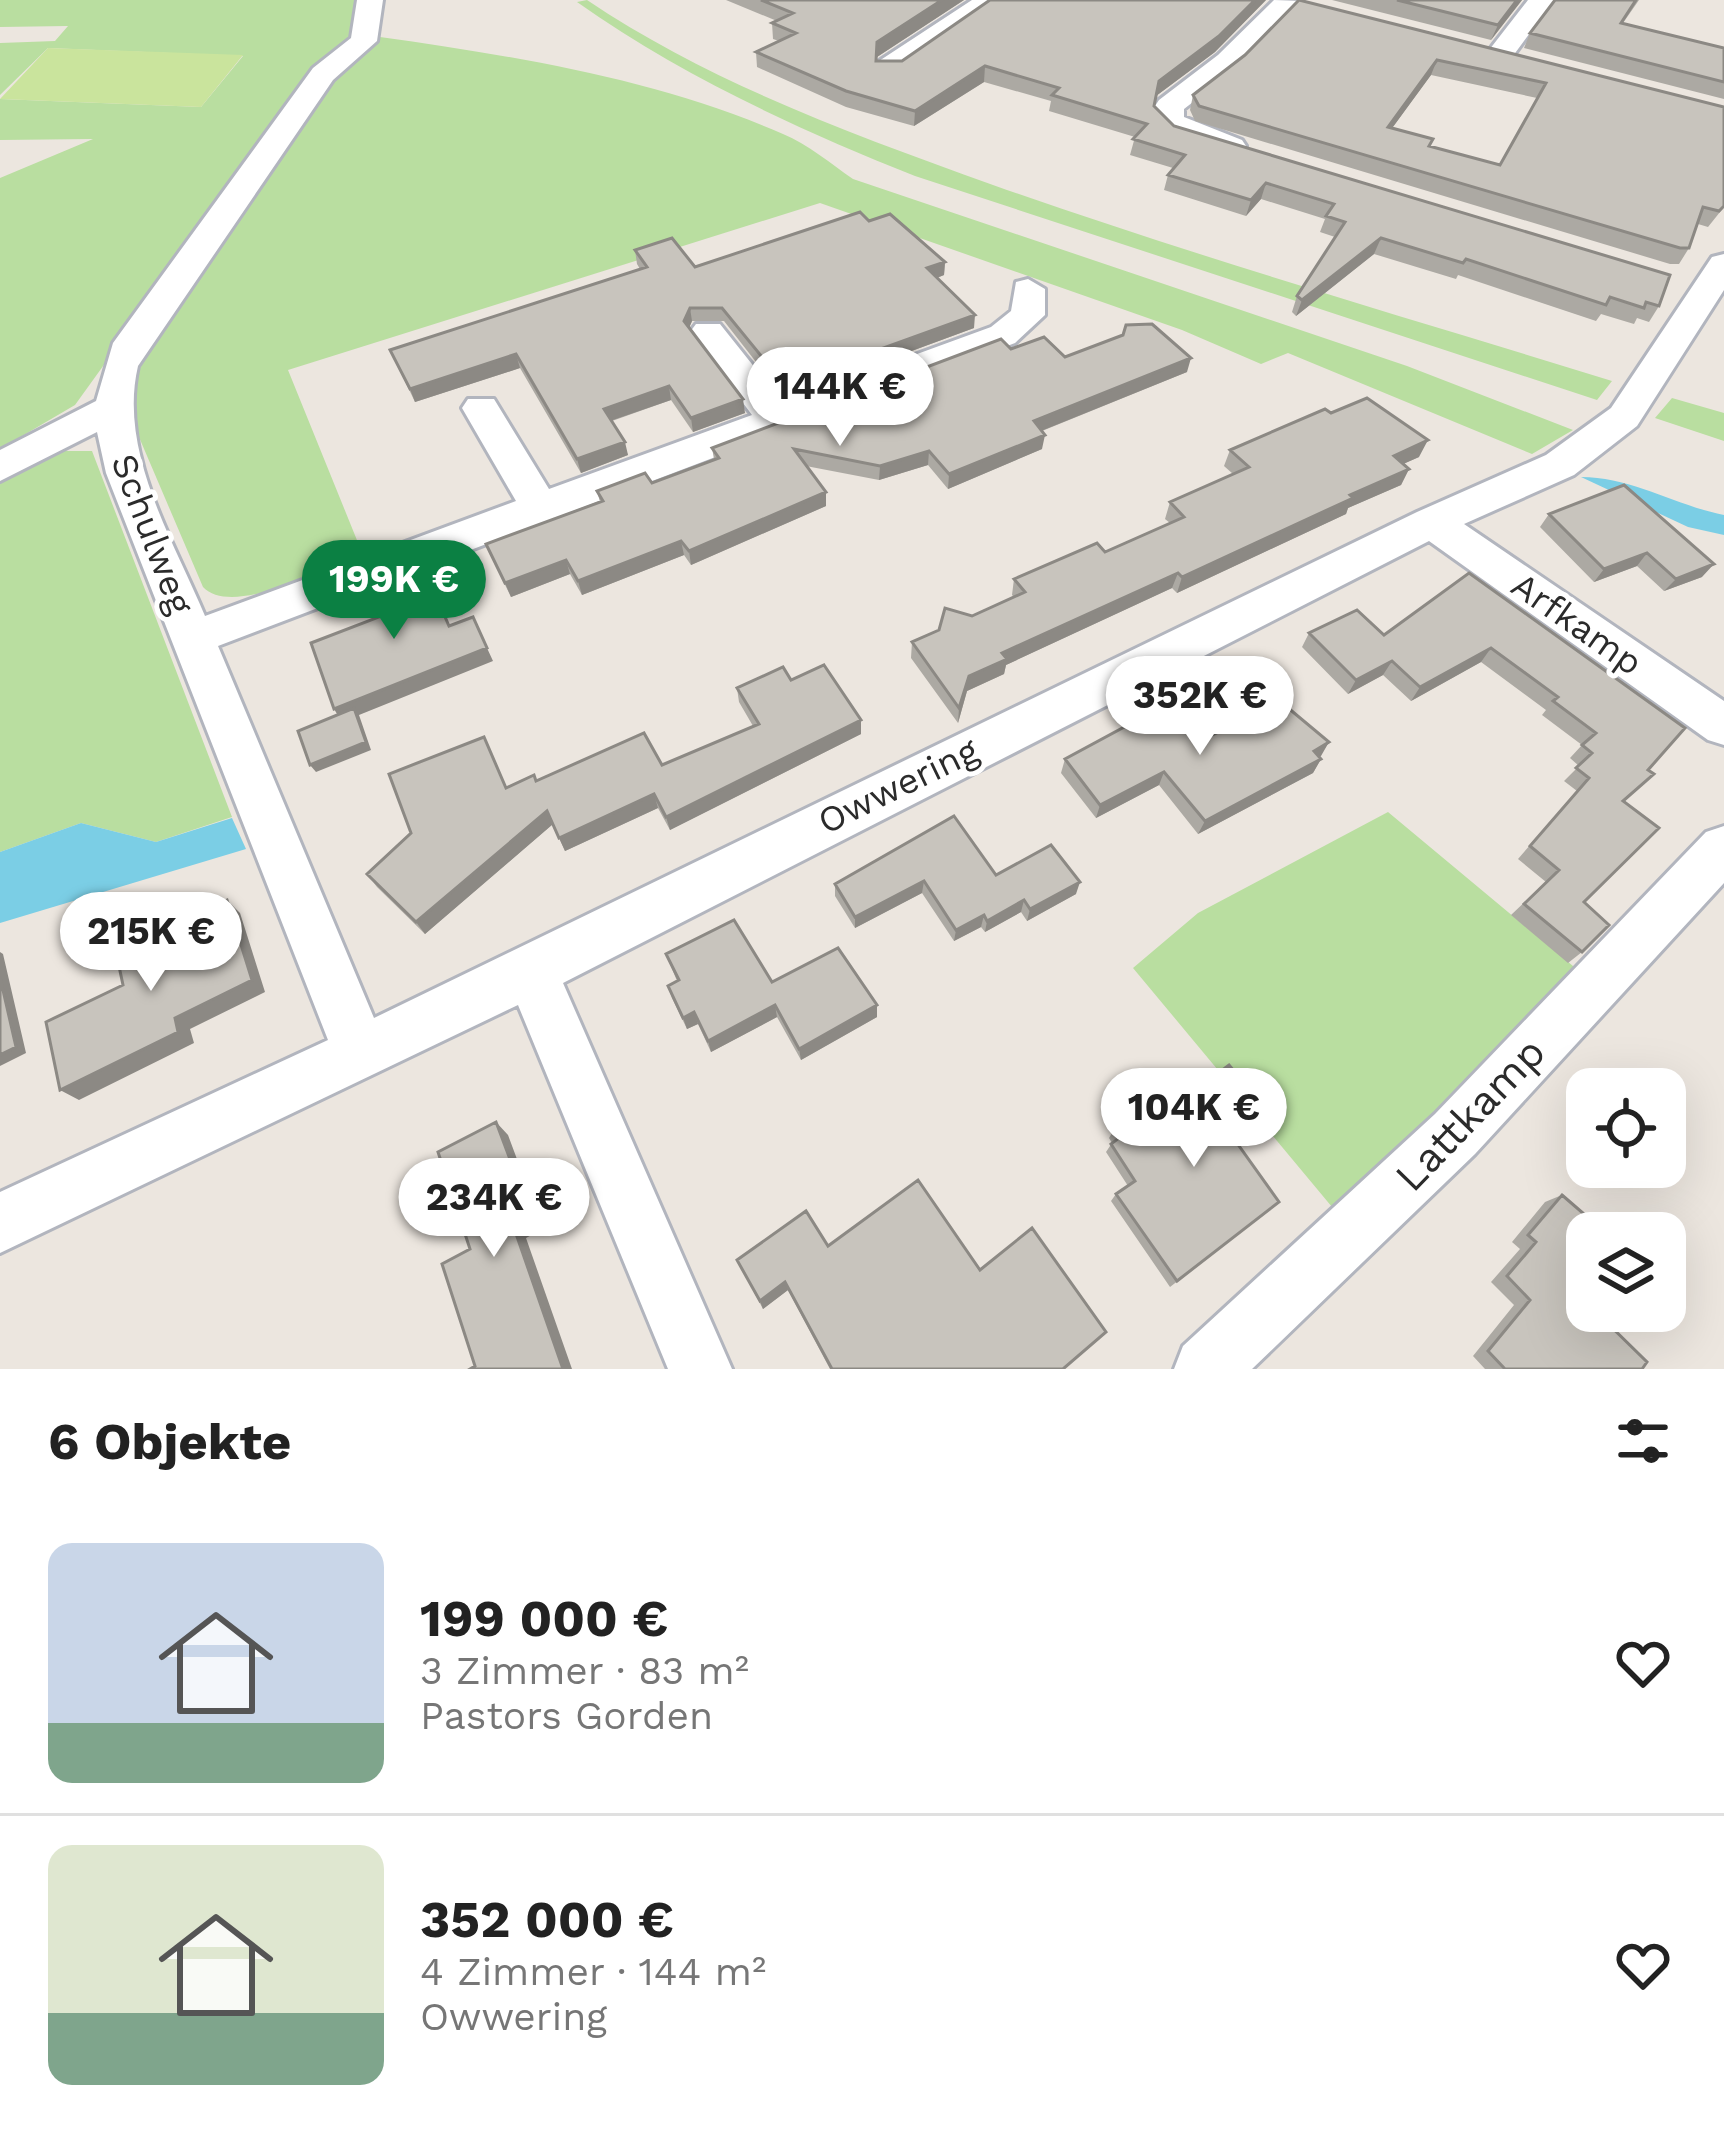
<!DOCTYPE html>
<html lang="de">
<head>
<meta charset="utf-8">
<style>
	body { margin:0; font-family:"Work Sans",sans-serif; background:#f6f6f6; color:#222; height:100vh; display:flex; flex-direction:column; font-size:45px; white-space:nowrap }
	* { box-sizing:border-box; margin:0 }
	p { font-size:39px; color:#767676 }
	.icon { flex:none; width:66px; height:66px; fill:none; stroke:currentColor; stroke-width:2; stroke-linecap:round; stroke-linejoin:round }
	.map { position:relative; height:1369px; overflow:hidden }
	.details { display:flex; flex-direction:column; background:#fff; flex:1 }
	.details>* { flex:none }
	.controls { position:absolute; left:1566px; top:1068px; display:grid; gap:24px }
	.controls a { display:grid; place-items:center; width:120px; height:120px; border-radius:24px; background:#fff; box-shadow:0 12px 48px #0002; font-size:60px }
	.price { position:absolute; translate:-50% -102px; padding:0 27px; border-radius:42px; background:#fff; color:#222; font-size:39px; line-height:78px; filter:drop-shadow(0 3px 6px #0008) }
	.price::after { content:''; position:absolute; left:50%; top:72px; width:36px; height:27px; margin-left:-18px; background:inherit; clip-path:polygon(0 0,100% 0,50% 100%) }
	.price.selected { background:#0b8043; color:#fff }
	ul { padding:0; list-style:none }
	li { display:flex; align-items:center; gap:36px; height:300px; padding:0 48px }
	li+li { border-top:3px solid #e0e0e0 }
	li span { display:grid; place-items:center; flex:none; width:336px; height:240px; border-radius:24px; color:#555 }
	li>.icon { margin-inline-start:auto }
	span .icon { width:144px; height:144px; fill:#fffc; stroke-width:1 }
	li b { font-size:51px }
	h2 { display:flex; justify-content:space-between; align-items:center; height:144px; padding:0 48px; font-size:51px }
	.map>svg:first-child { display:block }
</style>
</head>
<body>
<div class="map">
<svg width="1724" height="1369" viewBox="0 0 1724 1369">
	<rect width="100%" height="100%" fill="#ece6df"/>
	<path fill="#b9dea0" d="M0,0h357l-3,35 -39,37 -240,333 -75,44v-271l93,-39 -93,1v-41l201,8 42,-51 -195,-8 -48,47v-52l55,-2 13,-15 -68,1z
		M587,0c125,84 265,134 406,185 204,72 413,132 619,196l-15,19 -682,-224c-118,-47 -235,-101 -338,-174z
		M380,37c135,19 277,42 403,97 25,10 48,30 70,45l554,187 166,64 -41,24 -244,-101 -27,11 -79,-34 -362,-127 -532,167 75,185c-36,13 -131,63 -160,32l-76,-178 7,-43 204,-292z
		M1672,398l52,15v28l-69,-23z
		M32,451h60l140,366 -76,25 -75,-19 -81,29v-384z
		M1388,812l191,159 -237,248 -209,-251 65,-55z"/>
	<path fill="#cae49d" d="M48,48l195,7 -42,52 -201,-8z"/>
	<path fill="#7bcee5" d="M1581,477c51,0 93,28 143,38v20l-36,-8z
		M232,818l14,31 -246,74v-71l81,-29 75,19z"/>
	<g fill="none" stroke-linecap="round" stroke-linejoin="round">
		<defs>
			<path id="minor" d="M357,0h26l-6,41 -44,39 -195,286c-20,86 35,173 67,250l311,-115 -54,-93 6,-9h26l55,90 203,-74 -62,-83 6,-8h24l63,79 208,-76 20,-16 5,-29 12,-3 17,10v26l-30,28 -797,303 156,372 1043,-506 129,-57 65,-47 101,-151 12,-3v36l-87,136 -63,49 -110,49 260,177v44l-16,-5 -279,-199 -866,442 169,386h-64l-150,-364 -518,248v-61l328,-152 -222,-567 -9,-41 -97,49v-31l96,-49 17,-58 200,-275 38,-30z
				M972,0h30l-103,73h-20v-12z
				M1274,0l27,1 -63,66 -54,42v8l58,23 4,6 -4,6h-22l-60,-24 -5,-22 4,-6 59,-45z
				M1528,0h26l-44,60h-20l-4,-6z
				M1724,826v57l-249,271 -223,215h-78l9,-23 252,-232 271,-282z"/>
		</defs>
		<use href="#minor" stroke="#b2b5be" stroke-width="6"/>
		<use href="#minor" fill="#fff" fill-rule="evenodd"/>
	</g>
	<path fill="#aca9a3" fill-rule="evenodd" d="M726,0h238l-87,57 -1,4h26l88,-61h276l-51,52 -59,44 -2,11 20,19 485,180 -10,16 -12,-4 -3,6 -33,-10 -5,7 -138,-46 -2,4 -82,-25 -78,62 -4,-4 5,-16 38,-59 -15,-5 5,-13 -64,-20 -15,17 -82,-26 4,-15 5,-7 -43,-13 5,-18 -86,-26 2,-10 -67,-19 -70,44 -68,-19 -89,-40 -1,-15 23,-11 -6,-2 -1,-16 5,-2z
		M1299,0l425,107v100l-16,20 -10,-3 -9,24 -10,16h-9l-475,-143 -5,-11 3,-15 52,-40zM1431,75l106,23 -37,67 -70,-19 -38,-18z
		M1332,0h190l-31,40z
		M1555,0h84l-16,23 101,25v51l-200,-51 6,-15z
		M869,221l76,41 -1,13 -7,3 37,50 -190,70 -60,-77h-32l-3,7 56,85 -52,19 -22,-32 -59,21 16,34 -47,18 -61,-105 -105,34 -25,-52 250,-81 -3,-5 -2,-14 60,17z
		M1011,349l176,23 -145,59v18l-94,40 -20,-24 -49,15 -73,-14 20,26v14l-135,59 -7,-10 -102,40 -12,-21 -59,23 -19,-39 -6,-14 114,-42 -3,-11 55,-8 62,-24 -2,-11z
		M1331,413l88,44 -16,7 6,5 -8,16 -53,23 -2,6 -169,79 -5,-5 -166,77 -2,9 -37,17 -9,32 -47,-65 1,-16 102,-45 -2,-2 2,-16 91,-27 65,-29 -5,-4 5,-17 63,-28 -9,-8 6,-16z
		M1624,485l78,92 -38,14 -27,-25 -43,16 -54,-55 9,-13z
		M1469,573l179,197 -24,32 -40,100 -2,50 -14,11 -57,-48 35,-33 -28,-23 59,-68 -13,-10 15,-15 -9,-8 12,-13 -40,-30 4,-5 -65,-48 -70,39 -28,-26 -35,19 -46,-47 7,-14 75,2z
		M791,680l70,40v14l-191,96 -12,-22 -93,43 -12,-27 -128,110 -48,-47 -10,-13 140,-87 29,-6 126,-16 91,-39 -14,-24 -2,-14z
		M1200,741l129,1 -10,15 2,2 -8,14 -115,61 -39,-49 -63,33 -35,-45 4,-14z
		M996,875l80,19 -49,27 -6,-9 -36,20 -4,-5 -27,14 -32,-48 -67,35 -20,-32v-12z
		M666,954l106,28 105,23v12l-76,43 -24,-43 -66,35 -13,-28 -11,5 -15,-31 -4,-12 9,-5z
		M1186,1097l85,19 -33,28 41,58 -109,85 -59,-86 5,-7 12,-8 -22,-34 6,-9 -3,-5 5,-8z
		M1562,1195l25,116 55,58h-157l-12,-13 41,-51 -23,-23 29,-33 -8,-7 33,-40z
		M828,1246l152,24 83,99h-233l-42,-79 -25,19 -26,-49z"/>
	<path fill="#8c8984" d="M942,0h22l-87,57v-15z
		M1255,0h11l-51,52 -59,44 3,-15z
		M1517,0h5l-31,40 7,-15z
		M1437,60l-6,15 -49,67 6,-15z
		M985,66l-1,16 -70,44 1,-15z
		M1266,183l-5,16 -15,17 5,-16z
		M1381,238l-7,16 -78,62 6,-16z
		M945,262l-1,13 -18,7 1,-14z
		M690,308l2,13 -6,14 -2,-14z
		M975,315l-1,13 -190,70v-14z
		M516,354l4,14 -105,34 -5,-13z
		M1191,358l-4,14 -156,63 3,-14z
		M669,386l2,14 -64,22 -3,-13z
		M743,399l2,14 -52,19 -2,-14z
		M1045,435l-3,14 -94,40 1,-15z
		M1428,440l-9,17 -34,15 9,-16z
		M625,442l3,13 -47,18 -4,-14z
		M929,451l-1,14 -49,15 1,-14z
		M1409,469l-8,16 -53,23 -2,6 -169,79 5,-16 168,-82z
		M826,492v14l-135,59 -2,-14z
		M681,541l3,14 -102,40 -4,-14z
		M1647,553l-10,13 -43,16 10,-13z
		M566,560l4,14 -59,23 -6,-14z
		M1714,564l-12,13 -38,14 12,-12z
		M1178,573l-6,15 -166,77 -2,9 -37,17 -9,32 1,-15 10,-32 33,-23z
		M487,648l6,13 -134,54 12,35 -55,22 -6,-7 32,-43 -8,-13z
		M1491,648l-10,14 -70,39 9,-14z
		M1392,661l-9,14 -35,19 8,-14z
		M861,720v14l-191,96 -4,-13z
		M1329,742l-8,14 -15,8 8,-13z
		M1321,759l-8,14 -115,61 7,-13z
		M1164,772l-5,13 -63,33 4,-13z
		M654,794l4,14 -93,43 -6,-13z
		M547,811l6,13 -128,110 -9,-12z
		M924,881l-2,12 -67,35v-11z
		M1080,882l-4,12 -49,27 3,-12z
		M227,900l13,13 25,79 -75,37 4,14 -115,57 -19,-10 115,-72z
		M1024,900l-3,12 -36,20 2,-11z
		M984,915l-3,12 -27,14 2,-11z
		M0,952l3,2 23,99 -26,13z
		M775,1005l2,12 -66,35 -3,-11z
		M877,1005v12l-76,43 -2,-11z
		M694,1012l4,12 -11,5 -4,-11z
		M496,1122l12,13 35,94 -17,9 46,131h-9l-49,-141z
		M785,1282l3,8 -25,19 -3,-8z"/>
	<path fill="#c8c4bd" stroke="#8c8984" stroke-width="3" fill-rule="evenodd" d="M761,0h181l-65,42 -1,19h26l88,-61h265l-36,36 -60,45 -5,25 20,20 496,149 -11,31 -13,-4 -2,6 -34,-11 -4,8 -140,-46 -3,4 -82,-25 -79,62 -5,-4 48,-74 -19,-6 8,-12 -68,-21 -15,17 -83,-25 17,-20 -52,-16 14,-15 -95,-29 7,-7 -74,-22 -70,45 -69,-20 -90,-39 40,-19 -24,-10 21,-10z
		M1299,0l425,107v99l-5,5 -16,-4 -14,41h-9l-481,-142 -6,-11 52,-40zM1437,60l109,23 -46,82 -71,-19 4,-7 -45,-12z
		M1397,0h120l-19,25z
		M1555,0h81l-15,23 103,25v34l-194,-49z
		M860,212l9,9 21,-7 55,48 -18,6 48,47 -191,69 -62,-76h-32l-6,13 59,78 -52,19 -22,-32 -65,23 21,33 -48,17 -61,-105 -106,35 -20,-39 257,-83 -12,-17 37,-12 23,29z
		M1152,324l39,34 -157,63 11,14 -96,39 -20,-23 -49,15 -86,-17 32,43 -137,59 -8,-10 -103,40 -12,-21 -61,23 -19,-39 117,-43 -6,-10 48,-18 7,10 67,-25 -7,-10 289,-109 10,10 33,-12 21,20 58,-22 3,-10z
		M1367,398l61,42 -34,16 15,13 -59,26 3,3 -171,79 -4,-4 -176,80 5,6 -38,17 -10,32 -47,-66 27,-12 6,-22 27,8 53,-24 -11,-13 83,-36 8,9 79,-35 -14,-15 79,-35 -19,-17 95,-41 6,4z
		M1624,485l90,79 -38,15 -29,-26 -43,16 -55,-55z
		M424,568l25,58 24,-9 14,31 -153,61 -23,-66 68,-26 -11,-28z
		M1469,573l216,155 -37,42 6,4 -31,27 36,27 -75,74 25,23 -27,27 -58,-48 35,-34 -29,-24 59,-68 -13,-10 16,-15 -10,-8 14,-12 -43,-32 5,-4 -67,-49 -71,39 -28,-26 -36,19 -47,-47 48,-23 27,25z
		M824,665l37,55 -195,97 -12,-23 -95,44 -12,-27 -131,111 -49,-48 44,-41 -22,-59 95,-37 22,51 28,-13 2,6 108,-48 18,32 97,-41 -22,-36 46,-21 8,13z
		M1281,702l48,40 -15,9 7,8 -116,62 -41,-49 -64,33 -35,-46 102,-55 33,37z
		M354,708l12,34 -56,23 -12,-34z
		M954,816l42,59 55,-30 29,37 -50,27 -6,-9 -37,21 -3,-6 -28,15 -32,-49 -69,36 -20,-33z
		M227,900l25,80 -77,38 3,14 -118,58 -14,-68 77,-37 -7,-33z
		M734,920l38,62 66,-34 39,57 -78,44 -24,-44 -67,36 -14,-29 -11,6 -15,-32 11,-6 -13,-26z
		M0,977l16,70 -16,8z
		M1229,1065l42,51 -34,27 42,59 -102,79 -61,-87 19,-13 -24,-37 8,-6 -5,-8 64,-44 8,11z
		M496,1122l36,96 -18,10 49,141h-93l5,-3 -33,-102 28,-15 -32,-97z
		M918,1180l62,90 52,-42 74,104 -43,37h-231l-47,-87 -25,19 -23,-41 69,-49 22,35z
		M1562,1195l44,38h-19v78h8l52,51 -5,7h-137l-17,-18 42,-51 -23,-24 29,-34 -8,-7z"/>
	<g text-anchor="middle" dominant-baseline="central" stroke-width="10" stroke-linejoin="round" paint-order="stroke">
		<g font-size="36" fill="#2b2b2b" stroke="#fff">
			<text transform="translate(152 534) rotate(69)">Schulweg</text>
			<text transform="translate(1577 624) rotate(35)">Arfkamp</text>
			<text transform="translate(898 786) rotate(-26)">Owwering</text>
		</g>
		<g font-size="42" fill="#2b2b2b" stroke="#fff">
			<text transform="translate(1470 1114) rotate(-46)">Lattkamp</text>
		</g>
	</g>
</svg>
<div class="controls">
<a><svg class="icon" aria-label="locate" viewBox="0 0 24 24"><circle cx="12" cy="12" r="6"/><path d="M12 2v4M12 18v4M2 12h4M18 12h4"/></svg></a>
<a><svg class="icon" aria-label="layers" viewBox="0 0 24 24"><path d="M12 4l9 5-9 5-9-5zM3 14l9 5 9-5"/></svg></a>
</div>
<b class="price" style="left:840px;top:449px">144K €</b>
<b class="price selected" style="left:394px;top:642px">199K €</b>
<b class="price" style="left:1200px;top:758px">352K €</b>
<b class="price" style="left:151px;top:994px">215K €</b>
<b class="price" style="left:1194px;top:1170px">104K €</b>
<b class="price" style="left:494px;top:1260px">234K €</b>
</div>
<section class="details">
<h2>6 Objekte<svg class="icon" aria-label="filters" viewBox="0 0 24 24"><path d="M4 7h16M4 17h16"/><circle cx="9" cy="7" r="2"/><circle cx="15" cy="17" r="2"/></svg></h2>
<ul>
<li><span style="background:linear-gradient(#c9d6e8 75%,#7fa58c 0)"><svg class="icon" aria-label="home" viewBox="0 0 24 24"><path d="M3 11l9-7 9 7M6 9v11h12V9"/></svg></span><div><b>199 000 €</b><p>3 Zimmer · 83 m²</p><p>Pastors Gorden</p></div><svg class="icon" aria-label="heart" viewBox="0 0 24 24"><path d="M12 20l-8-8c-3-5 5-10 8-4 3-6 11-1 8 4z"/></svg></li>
<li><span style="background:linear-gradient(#dfe7d0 70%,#7fa58c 0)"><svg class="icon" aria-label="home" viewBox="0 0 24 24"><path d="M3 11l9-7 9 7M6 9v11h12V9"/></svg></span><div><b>352 000 €</b><p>4 Zimmer · 144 m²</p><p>Owwering</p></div><svg class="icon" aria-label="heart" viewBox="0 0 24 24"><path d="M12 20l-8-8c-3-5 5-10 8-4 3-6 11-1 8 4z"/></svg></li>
</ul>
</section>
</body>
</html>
